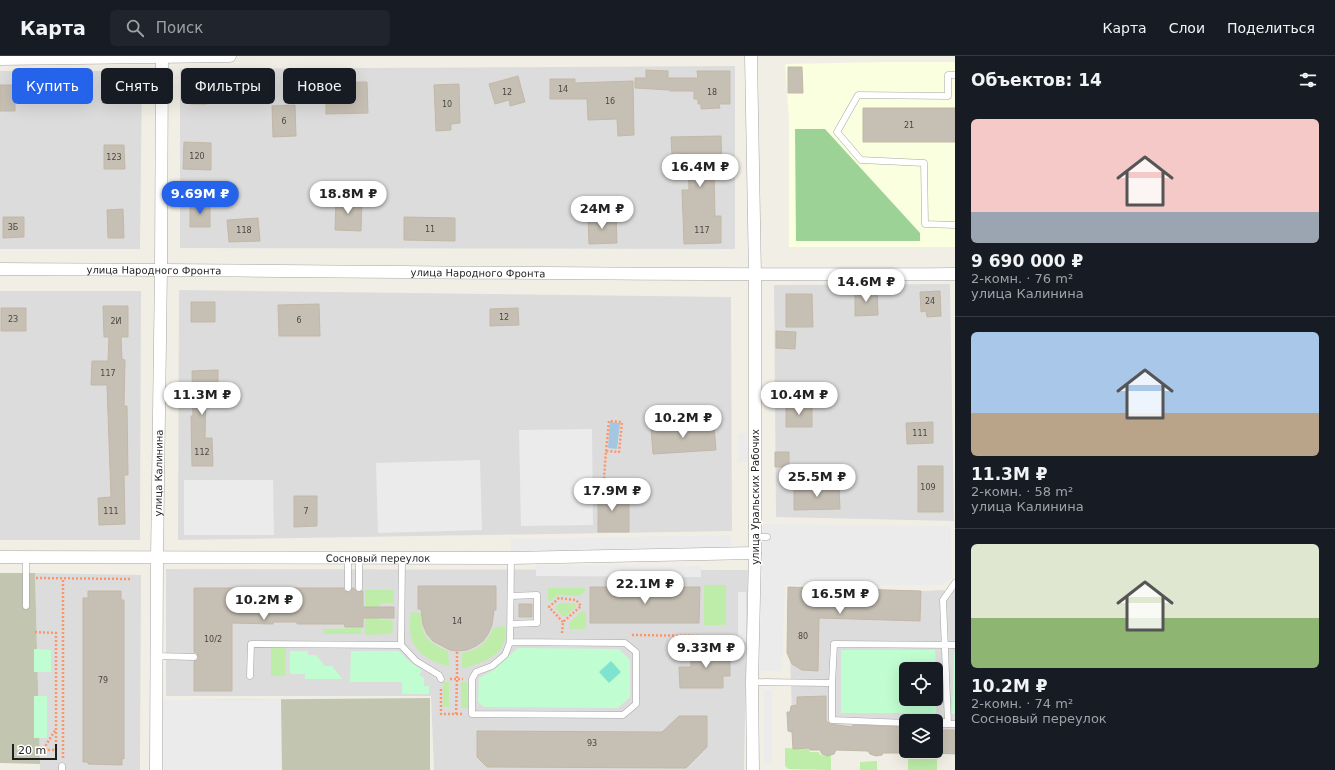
<!DOCTYPE html>
<html lang="ru">
<head>
<meta charset="utf-8">
<style>
	body { margin:0; font-family:"DejaVu Sans",sans-serif; background:#20242c; color:#f1f3f6; height:100vh; display:flex; flex-direction:column; font-size:15px; white-space:nowrap }
	* { box-sizing:border-box; margin:0 }
	p { font-size:13px; color:#9ea1a6 }
	.icon { flex:none; width:22px; height:22px; fill:none; stroke:currentColor; stroke-width:2; stroke-linecap:round; stroke-linejoin:round }
	.map { position:relative; flex:1; overflow:hidden }
	.panel { display:flex; flex-direction:column; background:#171b24; width:380px }
	.panel>* { flex:none }
	.top-card { position:absolute; left:12px; top:12px; width:380px; height:36px; display:flex; gap:8px }
	.tools { position:absolute; left:899px; top:606px; display:grid; gap:8px }
	.tools a { display:grid; place-items:center; width:44px; height:44px; border-radius:6px; background:#171b24; box-shadow:0 4px 16px #0002; font-size:20px }
	.scale { position:absolute; left:12px; bottom:10px; width:45px; box-sizing:border-box; padding-left:4px; border:2px solid #1f1f1f; border-top:0; font-size:11px; line-height:14px; white-space:nowrap; color:#1f1f1f; -webkit-text-stroke:3px #fff; paint-order:stroke }
	.price { position:absolute; translate:-50% -34px; padding:0 9px; border-radius:14px; background:#fff; color:#222; font-size:13px; line-height:26px; filter:drop-shadow(0 1px 2px #0008) }
	.price::after { content:''; position:absolute; left:50%; top:24px; width:12px; height:9px; margin-left:-6px; background:inherit; clip-path:polygon(0 0,100% 0,50% 100%) }
	.price.on { background:#2563eb; color:#fff }
	ul { padding:0; list-style:none }
	li { display:grid; align-content:center; gap:8px; height:212px; padding:0 16px }
	li+li { border-top:1px solid #363941 }
	li span { display:grid; place-items:center; height:124px; border-radius:6px; color:#555 }
	li>.icon { margin-inline-start:auto }
	span .icon { width:72px; height:72px; fill:#fffc; stroke-width:1 }
	li b { font-size:17px }
	h2 { display:flex; justify-content:space-between; align-items:center; height:48px; padding:0 16px; font-size:17px }
	.tag { padding:0 14px; border-radius:6px; background:#171b24; box-shadow:0 4px 16px #0002; font-size:14px; line-height:36px }
	.tag.on { background:#2563eb; color:#fff }
	header { display:flex; align-items:center; gap:24px; box-sizing:border-box; height:56px; padding:0 20px; background:#171b24; border-bottom:1px solid #363941 }
	header strong { font-size:19px }
	nav { display:flex; gap:22px; margin-inline-start:auto; font-size:14px }
	.search { width:280px; height:36px; background:#20242c; display:flex; align-items:center; gap:10px; box-sizing:border-box; padding:0 14px; border-radius:6px; color:#9ea1a6; font-size:15px }
	main { display:flex; flex:1; min-height:0 }
	.map>svg:first-child { display:block }
</style>
</head>
<body>
<header>
<strong>Карта</strong>
<div class="search"><svg class="icon" aria-label="search" viewBox="0 0 24 24"><circle cx="10" cy="10" r="6"/><path d="M15 15l6 6"/></svg>Поиск</div>
<nav><a>Карта</a><a>Слои</a><a>Поделиться</a></nav>
</header>
<main>
<div class="map">
<svg width="955" height="714" viewBox="0 0 955 714">
	<rect width="100%" height="100%" fill="#f1efe5"/>
	<path fill="#dddcdc" fill-rule="evenodd" d="M735,10v183l-555,-1v-179z
		M0,15h142l-2,178h-140z
		M950,228l4,237 -178,-4 -2,-232z
		M179,234l552,7 1,234 -554,9z
		M0,235h141l-1,249h-140z
		M166,513l582,1 -4,200h-310l-3,-74h-265z
		M35,517l106,2 -1,195h-100z
		M788,531l133,4 21,-1 6,1 7,-1v162l-47,-1h28v-30h-30v30l-97,-3 -16,1zM906,613h30v30h-30z"/>
	<path fill="#f9ffdf" d="M887,6h68v185h-166v-128l-4,-55z"/>
	<path fill="#c2c6b0" d="M0,517h35l5,191 -40,-1z
		M430,642v72h-240l-1,-70z"/>
	<path fill="#bdeda8" d="M704,529h22v40h-22z
		M548,532h37v3l-6,5 -21,-1 -7,6h-3z
		M365,534h29v13h-14v17h12l1,11 -3,3 -25,1z
		M560,547h14l3,3 -11,10h-4l-7,-9z
		M586,555v18h-17v-6l12,-11z
		M411,556l10,1c-1,21 7,31 27,38l1,15c-19,-4 -37,-14 -39,-35 0,-6 0,-12 1,-19z
		M505,570c0,5 1,12 -1,16 -5,16 -25,21 -38,26h-4v-15c15,-2 27,-11 31,-25z
		M361,572v6h-38v-5z
		M271,592h15l-1,28h-14z
		M443,626h6v25h-6z
		M461,626h6l1,26h-7z
		M785,692l24,1 1,3h9l1,3 11,1v14l-43,-1 -3,-3z
		M908,703h29v11h-29z
		M877,705v9h-17v-8z"/>
	<path fill="#9dd297" d="M795,73h30l95,104v8h-124z"/>
	<path fill="#c0fdd0" d="M518,592l101,1 11,11v37l-12,11 -134,-1 -6,-5 1,-24 13,-7z
		M34,593l17,1v22h-17z
		M841,594h94l1,19h-30v30h30v14h-95z
		M290,595h18v4h8l9,11h7l10,13h-37v-5h-15z
		M351,595h48l10,10 13,9 -3,5 5,3v8h5v8h-27v-12h-52z
		M954,596h1v62h-3z
		M34,640h13v42h-13z"/>
	<path fill="#7ee4d0" d="M611,605l10,11 -12,11 -10,-11z"/>
	<path fill="#ebebeb" d="M592,373l1,96 -72,1 -2,-96z
		M747,377l1,29h-10v-28z
		M480,404l2,70 -104,3 -2,-70z
		M184,424h89l1,55h-90z
		M763,468l188,2 1,51 -9,8h-158l-3,86h-23z
		M731,479v14l-220,4v-14z
		M536,509l165,1v11l-165,-1z
		M738,536h8v50h-8z
		M764,634h8v74h-8z
		M281,643l1,71h-118l-1,-70z"/>
	<path fill="#a3c7e1" d="M610,366l10,1 -3,26 -9,-1z"/>
	<path fill="#c6bfb4" stroke="#c3b8a6" d="M788,11h14l1,26h-15z
		M646,14l22,1v7h30l-1,-7h33v33h-11l1,4 -19,1v-5h-3v-5h-4v-8h-24v-1l-35,-2v-10h11z
		M518,20l7,26 -15,4 -1,-6 -14,4 -6,-20z
		M550,23h25v4l58,-2 1,54 -16,1 -1,-17 -29,1 -1,-21h-37z
		M317,24v3l50,-1 1,31 -42,1v-13l-37,1 -1,-21z
		M191,27h17l-1,21h-16z
		M459,28l1,39 -9,1v6l-15,1 -2,-46z
		M0,29h15v26h-15z
		M102,31h24v16h-24z
		M295,49l1,31 -23,1 -1,-31z
		M863,52h92v34h-92z
		M721,80l1,35h-8l1,45h6v27l-37,1 -2,-54h7l-1,-36 -16,1 -1,-18z
		M184,86l27,1v27l-28,-1z
		M104,89h20l1,24h-21z
		M336,143l26,1 -1,31 -26,-1z
		M190,147h20v24h-20z
		M123,153l1,29h-16l-1,-28z
		M616,159l1,28 -28,1 -1,-28z
		M3,161h21v20l-21,1z
		M404,161l51,1v23l-51,-1z
		M258,162l2,23 -31,1 -2,-22z
		M877,234l1,25 -23,1v-25z
		M940,235l1,25 -14,1 -1,-6 -5,1 -1,-20z
		M786,238h26l1,33h-27z
		M191,246h24v20h-24z
		M319,248l1,32h-41l-1,-31z
		M103,250h25v31h-7l1,22 3,1 -1,46h3l1,69h-4l1,49 -26,1 -1,-27 13,-1 -4,-112h-16l1,-24h16l1,-24h-5z
		M1,252h25v23h-25z
		M518,252l1,17 -29,1v-17z
		M776,275l20,1 -1,17 -19,-1z
		M218,314v24h-12l-1,44h7l1,28h-21l-1,-50h2l-1,-45z
		M786,349l26,1v21h-26z
		M933,366v21l-26,1 -1,-21z
		M714,369l2,25 -63,4 -2,-26z
		M775,396h14v15h-14z
		M918,410h25v46h-25z
		M839,430l1,23 -46,1v-23z
		M598,432h18l-1,14h14v30h-31z
		M294,440h23v30l-23,1z
		M418,530h78v24h-2l-2,15 -4,9 -5,7 -7,5 -9,4 -10,1 -7,-1 -17,-9 -6,-7 -4,-9 -2,-16h-3z
		M590,531h110l-1,36h-109z
		M788,531l133,4 -1,30 -101,-3 -1,53 -16,-1 -10,-6 -5,-11z
		M194,532h150v3l4,1h3l1,-4h2l3,4h2l4,-1v16h31v11h-31v9h-18l-1,-3h-47v-2h-24v2l-41,-1v68h-38v-30l4,-1v-3l-1,-4 -3,-1z
		M88,535h33v9h3v159l-2,-1v7l-34,-1v-2h-5v-164h5z
		M519,548h13v13h-13z
		M691,592h39v28h-7v12h-43l-1,-21h12z
		M826,640v25l4,3 22,3 1,-2 53,2v26h-23l-1,2 -6,1 -6,-2 -2,-3 -32,-1 -2,4 -6,2 -6,-2 -2,-4h-10l-1,-2 -16,1 -1,-17 -4,-1 -1,-19h3l1,-6 6,-1v-8z
		M679,660h28v31l-21,21 -199,-1 -10,-10v-26l185,1z
		M936,674h19v24l-19,-1z"/>
	<g fill="none" stroke-linecap="round" stroke-linejoin="round">
		<defs>
			<path id="lane" d="M955,19h-7v21l-90,-1 -21,37 24,28 63,3 1,61 30,1
				M755,481h12
				M402,502l-1,87 15,16 23,14 2,4
				M348,532v-30
				M359,532v-30
				M26,550v-49
				M511,568l26,-1v-28l-26,1
				M510,586l115,1 11,9v52l-13,11 -151,-1v-35l4,-7 16,-6 13,-11 5,-13 1,-84
				M156,600l38,1
				M250,620l1,-32 150,1
				M752,626l80,1 2,-39 121,1
				M832,627v37l74,3
				M944,666l4,2 -5,-124 12,-17
				M936,668h19
				M62,714v-4"/>
			<g id="street">
				<path d="M751,0l4,219v278l-3,129 1,88"/>
				<path d="M0,3l230,-3"/>
				<path id="s1" d="M0,213c318,1 637,7 955,5"/>
				<path id="s2" d="M0,501l511,1 244,-5"/>
				<path id="s3" d="M156,714l1,-212 4,-289 1,-213"/>
			</g>
		</defs>
		<use href="#lane" stroke="#a6a6a6" stroke-width="7"/>
		<use href="#street" stroke="#a6a6a6" stroke-width="13"/>
		<path stroke="#ff9467" stroke-width="2.5" stroke-dasharray="2 2" stroke-linecap="butt" d="M606,395l3,-30 13,1 -3,30 -13,-1 -2,27 3,10
			M36,522l94,1
			M35,576l21,1v117h-10v-5l10,-16
			M562,577l1,-11 18,-16 -5,-6 -17,-2 -10,9 14,15
			M632,579l68,1
			M450,623h13
			M441,633v25h21
			M456,658l1,-35v-28
			M63,702v-180"/>
		<use href="#lane" stroke="#fff" stroke-width="6"/>
		<use href="#street" stroke="#fff" stroke-width="12"/>
	</g>
	<g text-anchor="middle" dominant-baseline="central" stroke-width="3" stroke-linejoin="round" paint-order="stroke">
		<g font-size="8" fill="#494744">
			<text x="563" y="33">14</text>
			<text x="507" y="36">12</text>
			<text x="712" y="36">18</text>
			<text x="610" y="45">16</text>
			<text x="447" y="48">10</text>
			<text x="284" y="65">6</text>
			<text x="909" y="69">21</text>
			<text x="197" y="100">120</text>
			<text x="114" y="101">123</text>
			<text x="13" y="171">3Б</text>
			<text x="430" y="173">11</text>
			<text x="244" y="174">118</text>
			<text x="702" y="174">117</text>
			<text x="930" y="245">24</text>
			<text x="504" y="261">12</text>
			<text x="13" y="263">2З</text>
			<text x="299" y="264">6</text>
			<text x="116" y="265">2И</text>
			<text x="108" y="317">117</text>
			<text x="920" y="377">111</text>
			<text x="202" y="396">112</text>
			<text x="928" y="431">109</text>
			<text x="111" y="455">111</text>
			<text x="306" y="455">7</text>
			<text x="457" y="565">14</text>
			<text x="803" y="580">80</text>
			<text x="213" y="583">10/2</text>
			<text x="103" y="624">79</text>
			<text x="592" y="687">93</text>
		</g>
		<g font-size="10" fill="#1f1f1f" stroke="#fff">
			<text stroke="none"><textPath href="#s1" startOffset="154">улица Народного Фронта</textPath></text>
			<text stroke="none"><textPath href="#s1" startOffset="478">улица Народного Фронта</textPath></text>
			<text stroke="none"><textPath href="#s3" startOffset="297">улица Калинина</textPath></text>
			<text transform="translate(755 441) rotate(-90)">улица Уральских Рабочих</text>
			<text stroke="none"><textPath href="#s2" startOffset="378">Сосновый переулок</textPath></text>
		</g>
	</g>
</svg>
<div class="tools">
<a><svg class="icon" aria-label="locate" viewBox="0 0 24 24"><circle cx="12" cy="12" r="6"/><path d="M12 2v4M12 18v4M2 12h4M18 12h4"/></svg></a>
<a><svg class="icon" aria-label="layers" viewBox="0 0 24 24"><path d="M12 4l9 5-9 5-9-5zM3 14l9 5 9-5"/></svg></a>
</div>
<div class="scale">20 m</div>
<b class="price" style="left:700px;top:132px">16.4M ₽</b>
<b class="price on" style="left:200px;top:159px">9.69M ₽</b>
<b class="price" style="left:348px;top:159px">18.8M ₽</b>
<b class="price" style="left:602px;top:174px">24M ₽</b>
<b class="price" style="left:866px;top:247px">14.6M ₽</b>
<b class="price" style="left:202px;top:360px">11.3M ₽</b>
<b class="price" style="left:799px;top:360px">10.4M ₽</b>
<b class="price" style="left:683px;top:383px">10.2M ₽</b>
<b class="price" style="left:817px;top:442px">25.5M ₽</b>
<b class="price" style="left:612px;top:456px">17.9M ₽</b>
<b class="price" style="left:645px;top:549px">22.1M ₽</b>
<b class="price" style="left:840px;top:559px">16.5M ₽</b>
<b class="price" style="left:264px;top:565px">10.2M ₽</b>
<b class="price" style="left:706px;top:613px">9.33M ₽</b>
<div class="top-card">
<a class="tag on">Купить</a>
<a class="tag">Снять</a>
<a class="tag">Фильтры</a>
<a class="tag">Новое</a>
</div>
</div>
<section class="panel">
<h2>Объектов: 14<svg class="icon" aria-label="filters" viewBox="0 0 24 24"><path d="M4 7h16M4 17h16"/><circle cx="9" cy="7" r="2"/><circle cx="15" cy="17" r="2"/></svg></h2>
<ul>
<li><span style="background:linear-gradient(#f6c9c9 75%,#9aa5b1 0)"><svg class="icon" aria-label="home" viewBox="0 0 24 24"><path d="M3 11l9-7 9 7M6 9v11h12V9"/></svg></span><div><b>9 690 000 ₽</b><p>2-комн. · 76 m²</p><p>улица Калинина</p></div></li>
<li><span style="background:linear-gradient(#a9c7e8 65%,#b9a48a 0)"><svg class="icon" aria-label="home" viewBox="0 0 24 24"><path d="M3 11l9-7 9 7M6 9v11h12V9"/></svg></span><div><b>11.3M ₽</b><p>2-комн. · 58 m²</p><p>улица Калинина</p></div></li>
<li><span style="background:linear-gradient(#dfe7d0 60%,#8fb573 0)"><svg class="icon" aria-label="home" viewBox="0 0 24 24"><path d="M3 11l9-7 9 7M6 9v11h12V9"/></svg></span><div><b>10.2M ₽</b><p>2-комн. · 74 m²</p><p>Сосновый переулок</p></div></li>
</ul>
</section>
</main>
</body>
</html>
